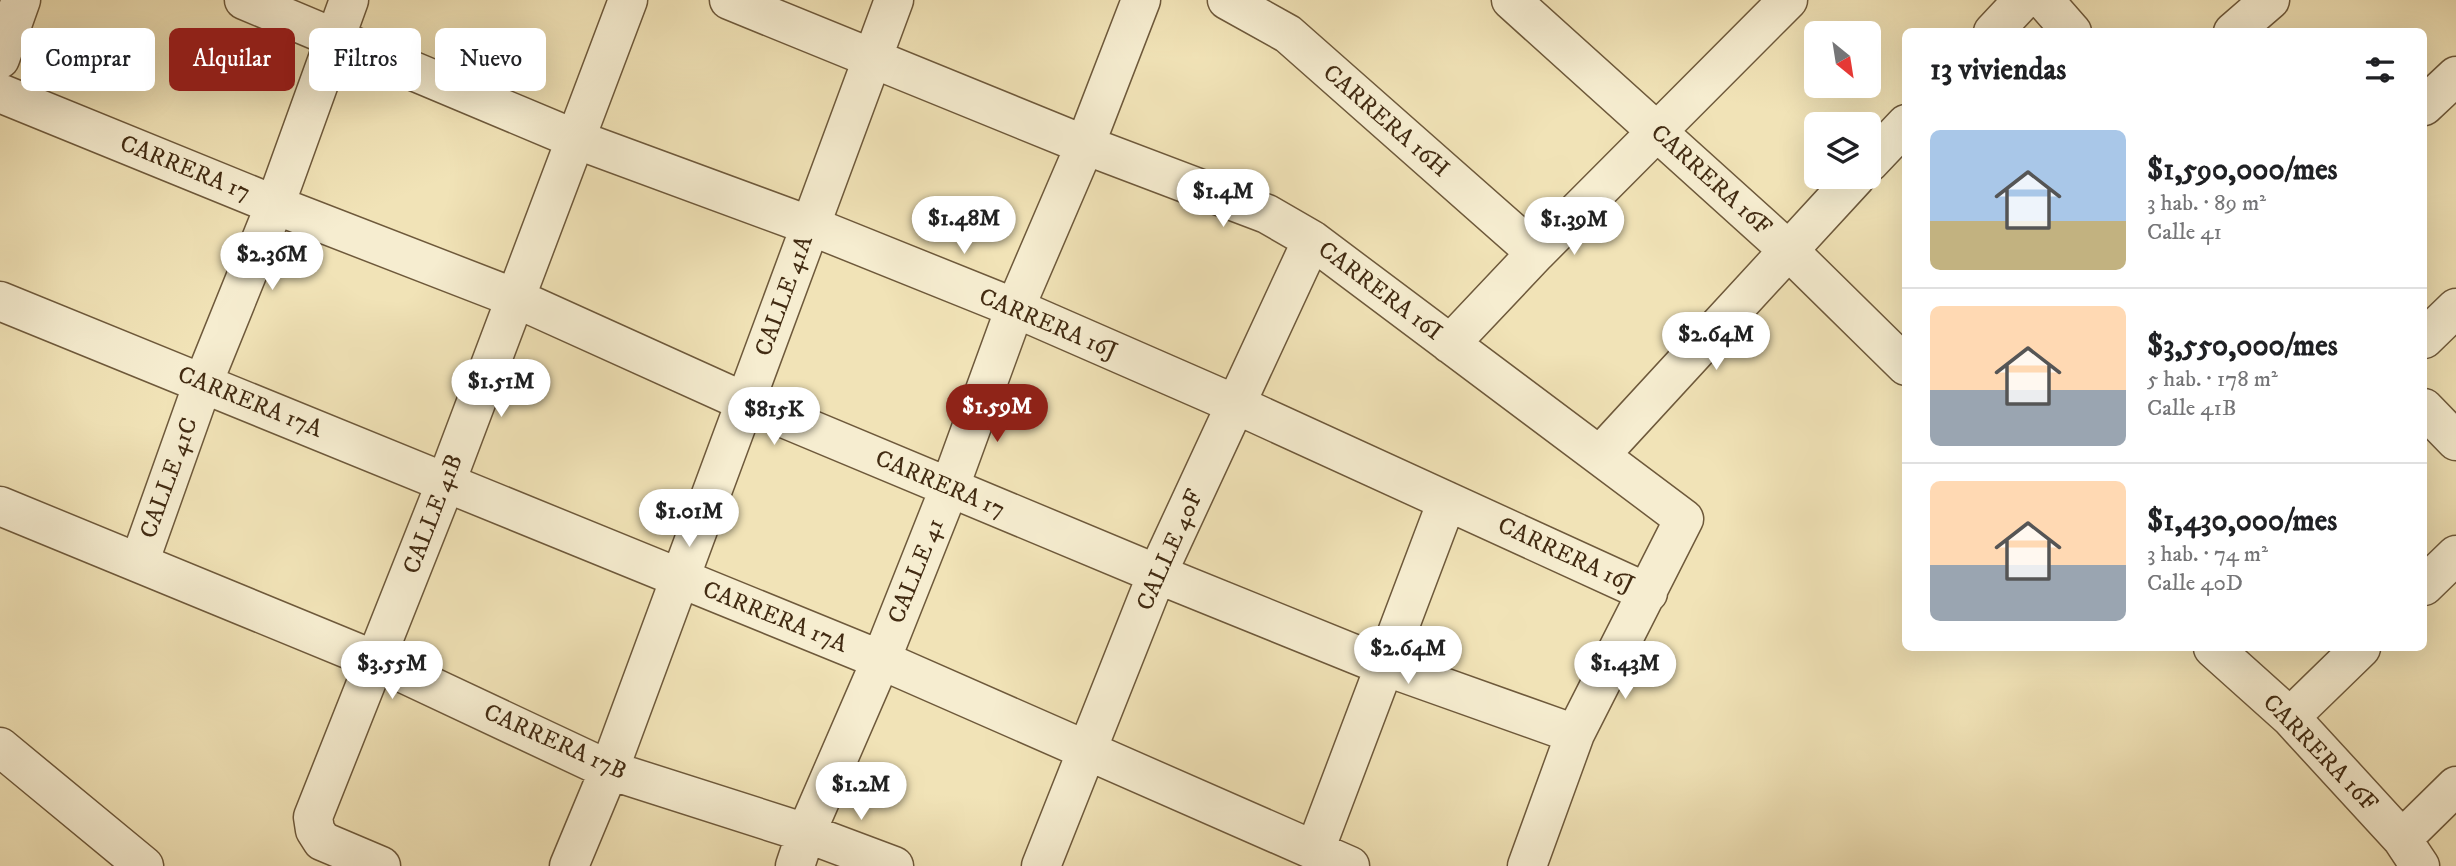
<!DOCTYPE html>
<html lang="es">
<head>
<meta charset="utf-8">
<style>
	body { margin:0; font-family:"IM FELL DW Pica",serif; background:#f6f6f6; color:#202124; height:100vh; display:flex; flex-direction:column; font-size:26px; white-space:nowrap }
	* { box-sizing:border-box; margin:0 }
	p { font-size:23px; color:#757577 }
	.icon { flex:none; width:38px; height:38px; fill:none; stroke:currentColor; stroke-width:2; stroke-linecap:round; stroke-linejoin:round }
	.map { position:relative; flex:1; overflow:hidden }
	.details { position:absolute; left:1902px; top:28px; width:525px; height:623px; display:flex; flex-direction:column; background:#fff; border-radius:10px; box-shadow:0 7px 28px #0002 }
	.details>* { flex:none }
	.guide { position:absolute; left:21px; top:28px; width:665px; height:63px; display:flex; gap:14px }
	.needle { width:46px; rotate:150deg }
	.controls { position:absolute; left:1804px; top:21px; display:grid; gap:14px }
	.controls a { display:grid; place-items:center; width:77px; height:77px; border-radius:10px; background:#fff; box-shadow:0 7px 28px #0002; font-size:35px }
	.price { position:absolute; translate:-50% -60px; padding:0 16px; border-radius:24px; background:#fff; color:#222; font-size:23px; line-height:46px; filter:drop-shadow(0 2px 4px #0008) }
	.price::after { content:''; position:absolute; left:50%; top:42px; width:21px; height:16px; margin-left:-10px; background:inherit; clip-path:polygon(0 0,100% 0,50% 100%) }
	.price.active { background:#8f2418; color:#fff }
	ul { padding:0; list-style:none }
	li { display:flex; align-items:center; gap:21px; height:175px; padding:0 28px }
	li+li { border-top:2px solid #e0e0e0 }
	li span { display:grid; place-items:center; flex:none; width:196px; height:140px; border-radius:10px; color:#555 }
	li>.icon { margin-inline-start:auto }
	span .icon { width:84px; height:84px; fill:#fffc; stroke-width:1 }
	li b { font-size:30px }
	h2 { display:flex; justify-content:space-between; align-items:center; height:84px; padding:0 28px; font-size:30px }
	.chip { padding:0 24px; border-radius:10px; background:#fff; box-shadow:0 7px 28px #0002; font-size:24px; line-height:63px }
	.chip.active { background:#8f2418; color:#fff }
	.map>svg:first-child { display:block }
</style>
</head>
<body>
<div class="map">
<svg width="2456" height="866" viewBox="0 0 2456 866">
	<rect width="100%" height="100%" fill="#f1e3b7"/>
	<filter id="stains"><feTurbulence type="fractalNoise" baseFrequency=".00286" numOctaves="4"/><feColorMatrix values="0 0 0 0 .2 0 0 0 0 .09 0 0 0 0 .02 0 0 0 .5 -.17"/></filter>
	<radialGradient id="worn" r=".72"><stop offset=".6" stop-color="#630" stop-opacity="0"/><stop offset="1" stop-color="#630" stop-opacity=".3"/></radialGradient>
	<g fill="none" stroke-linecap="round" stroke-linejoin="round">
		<defs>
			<path id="minor" d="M244,0l331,139 236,87 204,82 222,97 411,188
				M729,0l356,145 182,69 45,26 372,279 -109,215 -48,132
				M1227,0l61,34 248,219
				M1511,0l276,249 119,117
				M2044,0l28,32
				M1993,32l30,-32
				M2233,32l37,-32
				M0,59l21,-59
				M0,93l275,112 240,93 230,104 412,172 227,92 191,68
				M2424,106l32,-30
				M1869,163l37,-39
				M0,301l881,359 469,206
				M2424,339l32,-31
				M1450,344l86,-91 252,-253
				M2424,408l32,33
				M1601,454l255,-277
				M0,506l377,155 232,109 197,63 88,33
				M139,563l64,-180 72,-178 74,-205
				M2424,586l32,-31
				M2213,648l77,69 112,122 18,27
				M2290,717l71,-69
				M0,747l144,119
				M2402,839l54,-53
				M1315,850l132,-349
				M381,866l-59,-25 -7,-11 -2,-13 133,-335 182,-482
				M569,866l40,-96 285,-770
				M795,866l11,-33 75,-173 68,-171 66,-181 70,-163 56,-145
				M1041,866l116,-292 155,-334"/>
		</defs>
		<use href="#minor" stroke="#6e593b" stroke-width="41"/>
		<use href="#minor" stroke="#f6edd0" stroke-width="38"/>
	</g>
	<g text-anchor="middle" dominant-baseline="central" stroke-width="5" stroke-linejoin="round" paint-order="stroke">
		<g font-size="24" fill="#422b12" stroke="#f6edd0">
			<text transform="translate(1386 121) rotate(41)">CARRERA 16H</text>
			<text transform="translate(185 168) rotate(22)">CARRERA 17</text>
			<text transform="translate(1711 180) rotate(42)">CARRERA 16F</text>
			<text transform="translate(1380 291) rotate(37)">CARRERA 16I</text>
			<text transform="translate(784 296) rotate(-70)">CALLE 41A</text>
			<text transform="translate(1048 324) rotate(23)">CARRERA 16J</text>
			<text transform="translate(250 402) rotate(22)">CARRERA 17A</text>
			<text transform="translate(169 478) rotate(-70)">CALLE 41C</text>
			<text transform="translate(940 484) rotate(23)">CARRERA 17</text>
			<text transform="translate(433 514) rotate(-69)">CALLE 41B</text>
			<text transform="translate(1170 550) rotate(-66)">CALLE 40F</text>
			<text transform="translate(1566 555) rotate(25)">CARRERA 16J</text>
			<text transform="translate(916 571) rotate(-68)">CALLE 41</text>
			<text transform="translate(775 617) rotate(22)">CARRERA 17A</text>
			<text transform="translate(555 742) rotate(24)">CARRERA 17B</text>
			<text transform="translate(2320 753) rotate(46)">CARRERA 16F</text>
		</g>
	</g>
	<rect width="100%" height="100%" filter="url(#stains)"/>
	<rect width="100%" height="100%" fill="url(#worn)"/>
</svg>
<div class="controls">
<a><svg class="needle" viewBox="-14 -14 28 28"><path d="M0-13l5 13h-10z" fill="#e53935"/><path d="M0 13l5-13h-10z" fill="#757577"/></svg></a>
<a><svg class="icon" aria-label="layers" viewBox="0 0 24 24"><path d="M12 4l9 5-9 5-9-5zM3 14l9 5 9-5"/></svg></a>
</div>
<b class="price" style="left:1223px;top:229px">$1.4M</b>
<b class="price" style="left:964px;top:256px">$1.48M</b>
<b class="price" style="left:1574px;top:257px">$1.39M</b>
<b class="price" style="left:272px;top:292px">$2.36M</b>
<b class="price" style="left:1716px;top:372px">$2.64M</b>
<b class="price" style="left:501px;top:419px">$1.51M</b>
<b class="price active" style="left:997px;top:444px">$1.59M</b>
<b class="price" style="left:774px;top:447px">$815K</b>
<b class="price" style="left:689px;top:549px">$1.01M</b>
<b class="price" style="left:1408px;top:686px">$2.64M</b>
<b class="price" style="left:392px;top:701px">$3.55M</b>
<b class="price" style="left:1625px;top:701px">$1.43M</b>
<b class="price" style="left:861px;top:822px">$1.2M</b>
<div class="guide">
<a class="chip">Comprar</a>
<a class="chip active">Alquilar</a>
<a class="chip">Filtros</a>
<a class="chip">Nuevo</a>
</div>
<section class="details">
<h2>13 viviendas<svg class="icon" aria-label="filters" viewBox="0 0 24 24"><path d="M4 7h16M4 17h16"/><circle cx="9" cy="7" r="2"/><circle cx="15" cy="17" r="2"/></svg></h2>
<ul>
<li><span style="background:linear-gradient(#a9c7e8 65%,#c2b280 0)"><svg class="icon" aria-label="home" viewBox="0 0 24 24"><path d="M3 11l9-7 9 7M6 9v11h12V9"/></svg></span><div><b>$1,590,000/mes</b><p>3 hab. · 89 m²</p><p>Calle 41</p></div></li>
<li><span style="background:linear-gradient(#ffd9b3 60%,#9aa5b1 0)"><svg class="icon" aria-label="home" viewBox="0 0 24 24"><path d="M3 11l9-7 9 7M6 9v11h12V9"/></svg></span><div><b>$3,550,000/mes</b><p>5 hab. · 178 m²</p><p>Calle 41B</p></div></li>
<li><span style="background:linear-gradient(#ffd9b3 60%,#9aa5b1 0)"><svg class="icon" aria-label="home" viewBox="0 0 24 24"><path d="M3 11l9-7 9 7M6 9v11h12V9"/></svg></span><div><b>$1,430,000/mes</b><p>3 hab. · 74 m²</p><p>Calle 40D</p></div></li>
</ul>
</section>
</div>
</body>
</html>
